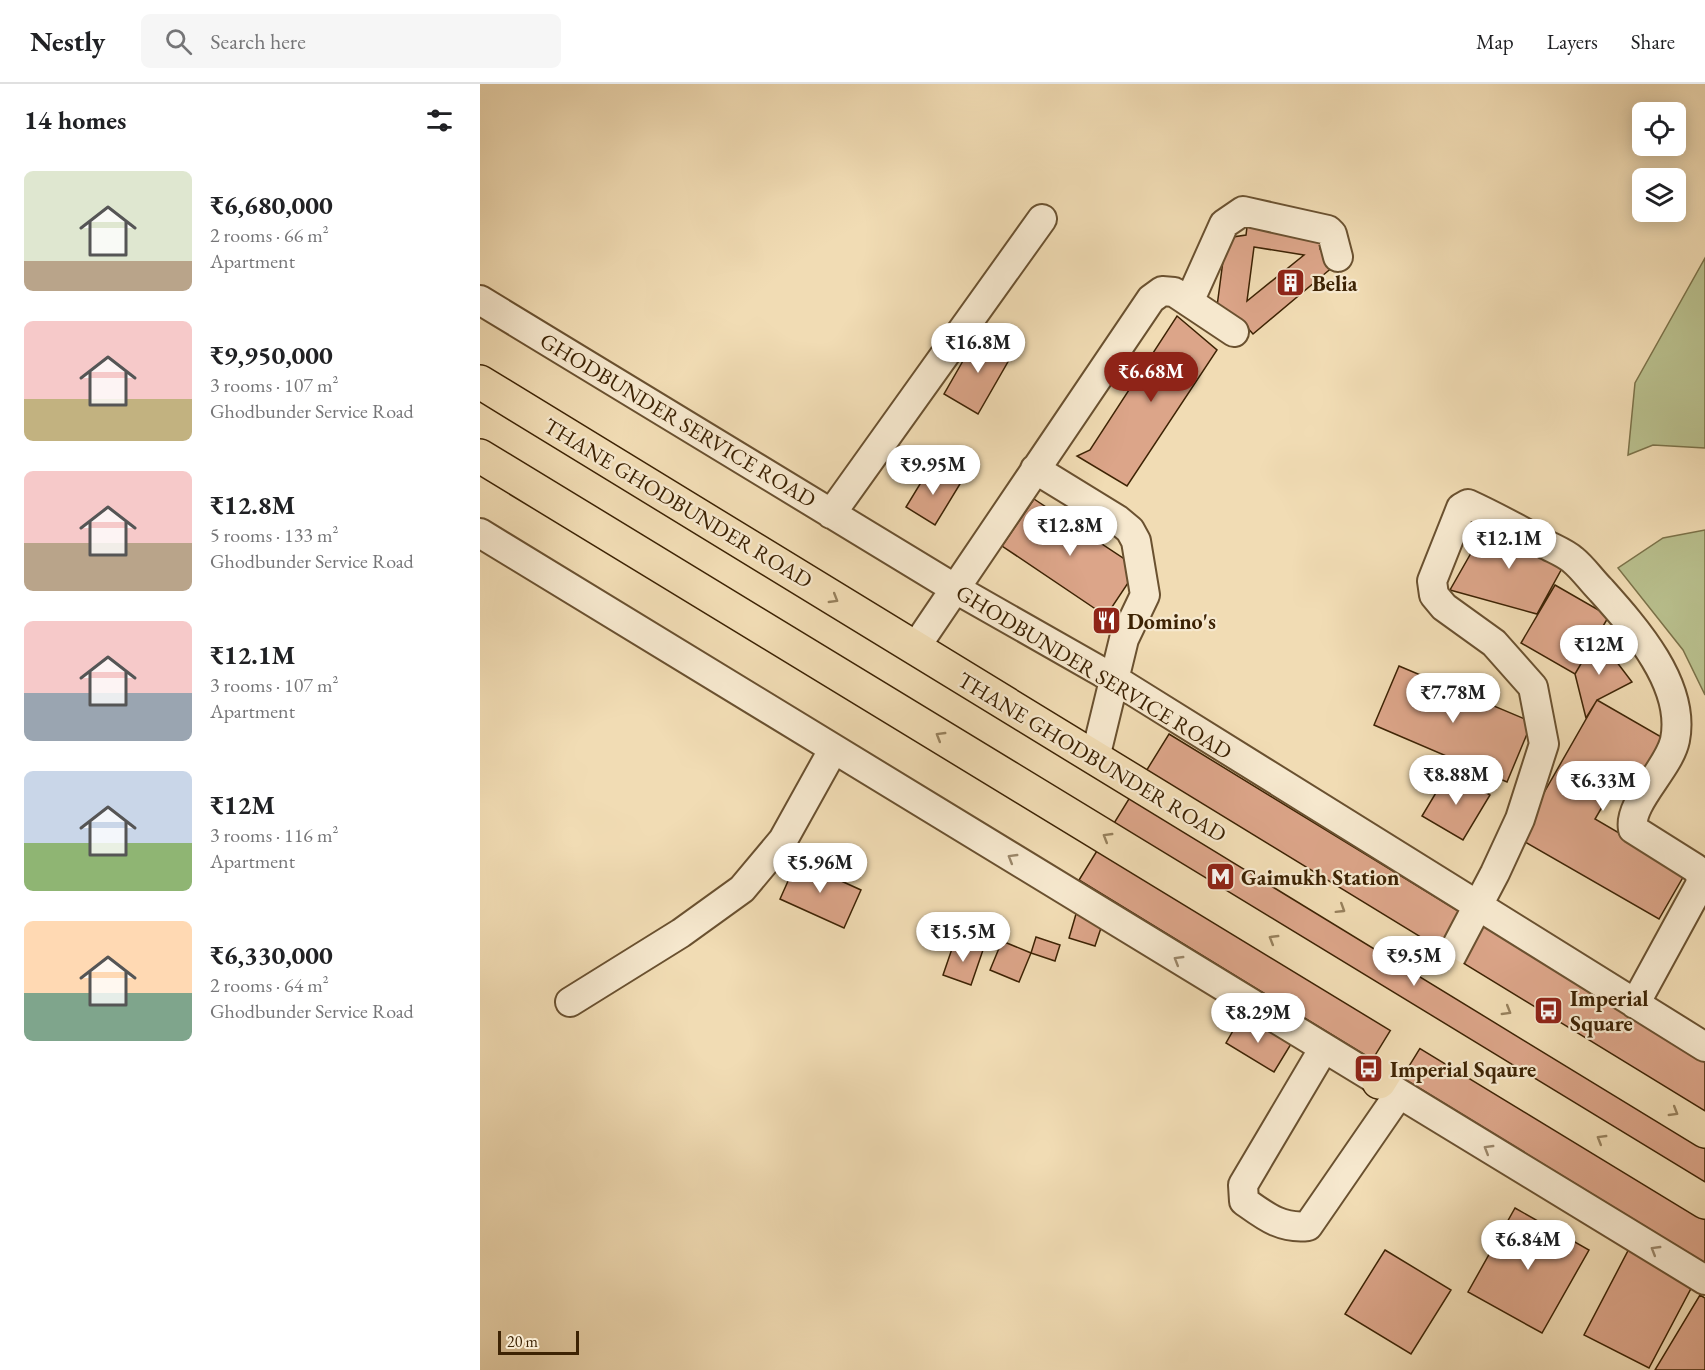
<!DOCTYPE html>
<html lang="en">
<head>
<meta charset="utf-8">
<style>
	body { margin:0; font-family:"EB Garamond",serif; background:#f6f6f6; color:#202124; height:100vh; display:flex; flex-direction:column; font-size:22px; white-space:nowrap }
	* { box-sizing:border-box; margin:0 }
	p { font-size:20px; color:#757577 }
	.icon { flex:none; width:33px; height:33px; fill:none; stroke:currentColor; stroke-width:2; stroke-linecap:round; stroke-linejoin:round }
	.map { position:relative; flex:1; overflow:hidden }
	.side { display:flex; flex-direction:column; background:#fff; width:480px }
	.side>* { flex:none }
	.controls { position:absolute; left:1152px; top:18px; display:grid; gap:12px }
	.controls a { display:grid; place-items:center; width:54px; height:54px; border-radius:9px; background:#fff; box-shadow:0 3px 15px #0003; font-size:30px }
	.scale { position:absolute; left:18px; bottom:15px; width:81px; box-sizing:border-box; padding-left:6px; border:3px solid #3d2304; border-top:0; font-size:16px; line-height:21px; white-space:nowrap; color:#3d2304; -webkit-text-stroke:4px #f6e8ce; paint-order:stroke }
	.price { position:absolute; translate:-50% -51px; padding:0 14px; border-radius:21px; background:#fff; color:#222; font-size:20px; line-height:39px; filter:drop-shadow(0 2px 3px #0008) }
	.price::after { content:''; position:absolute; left:50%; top:36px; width:18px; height:14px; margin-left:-9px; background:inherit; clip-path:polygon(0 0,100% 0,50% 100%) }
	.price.on { background:#8f2418; color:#fff }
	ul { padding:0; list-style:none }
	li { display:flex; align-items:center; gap:18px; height:150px; padding:0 24px }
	li span { display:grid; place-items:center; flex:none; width:168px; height:120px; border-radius:9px; color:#555 }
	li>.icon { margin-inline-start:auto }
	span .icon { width:72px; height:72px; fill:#fffc; stroke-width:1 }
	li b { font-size:26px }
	h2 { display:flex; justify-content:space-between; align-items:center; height:72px; padding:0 24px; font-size:26px }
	header { display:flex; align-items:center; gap:36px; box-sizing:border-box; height:84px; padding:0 30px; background:#fff; border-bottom:2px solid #e0e0e0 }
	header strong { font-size:28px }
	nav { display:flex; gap:33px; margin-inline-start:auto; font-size:21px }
	.search { width:420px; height:54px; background:#f6f6f6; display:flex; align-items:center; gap:15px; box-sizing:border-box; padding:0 21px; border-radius:9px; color:#757577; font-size:22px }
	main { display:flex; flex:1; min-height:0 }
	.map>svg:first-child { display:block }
</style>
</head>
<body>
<header>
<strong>Nestly</strong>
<div class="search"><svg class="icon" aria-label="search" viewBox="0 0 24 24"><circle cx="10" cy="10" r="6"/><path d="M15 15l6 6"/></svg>Search here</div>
<nav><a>Map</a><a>Layers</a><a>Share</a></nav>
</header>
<main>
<section class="side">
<h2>14 homes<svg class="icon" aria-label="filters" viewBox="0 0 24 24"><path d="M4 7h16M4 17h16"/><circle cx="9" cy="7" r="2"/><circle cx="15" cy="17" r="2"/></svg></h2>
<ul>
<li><span style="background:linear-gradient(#dfe7d0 75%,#b9a48a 0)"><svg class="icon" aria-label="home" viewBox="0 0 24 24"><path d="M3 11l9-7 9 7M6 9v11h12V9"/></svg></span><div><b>₹6,680,000</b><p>2 rooms · 66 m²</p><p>Apartment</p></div></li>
<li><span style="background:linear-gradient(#f6c9c9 65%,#c2b280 0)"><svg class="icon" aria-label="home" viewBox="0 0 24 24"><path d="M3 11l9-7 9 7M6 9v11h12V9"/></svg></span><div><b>₹9,950,000</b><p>3 rooms · 107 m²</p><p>Ghodbunder Service Road</p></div></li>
<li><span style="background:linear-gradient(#f6c9c9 60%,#b9a48a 0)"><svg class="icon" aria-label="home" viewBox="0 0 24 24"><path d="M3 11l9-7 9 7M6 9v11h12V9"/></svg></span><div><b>₹12.8M</b><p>5 rooms · 133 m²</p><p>Ghodbunder Service Road</p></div></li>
<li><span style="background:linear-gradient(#f6c9c9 60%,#9aa5b1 0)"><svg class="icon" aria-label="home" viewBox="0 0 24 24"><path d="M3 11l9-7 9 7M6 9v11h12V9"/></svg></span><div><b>₹12.1M</b><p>3 rooms · 107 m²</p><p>Apartment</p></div></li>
<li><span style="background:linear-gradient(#c9d6e8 60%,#8fb573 0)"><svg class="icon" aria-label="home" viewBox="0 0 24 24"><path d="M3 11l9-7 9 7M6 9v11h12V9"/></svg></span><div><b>₹12M</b><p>3 rooms · 116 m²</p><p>Apartment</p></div></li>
<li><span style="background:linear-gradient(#ffd9b3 60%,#7fa58c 0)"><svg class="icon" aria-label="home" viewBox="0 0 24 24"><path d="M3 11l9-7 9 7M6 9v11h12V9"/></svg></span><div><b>₹6,330,000</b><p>2 rooms · 64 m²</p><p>Ghodbunder Service Road</p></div></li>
</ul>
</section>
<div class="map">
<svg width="1225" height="1286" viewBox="0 0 1225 1286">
	<rect width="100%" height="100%" fill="#f1dcb4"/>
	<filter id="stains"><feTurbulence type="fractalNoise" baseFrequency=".00333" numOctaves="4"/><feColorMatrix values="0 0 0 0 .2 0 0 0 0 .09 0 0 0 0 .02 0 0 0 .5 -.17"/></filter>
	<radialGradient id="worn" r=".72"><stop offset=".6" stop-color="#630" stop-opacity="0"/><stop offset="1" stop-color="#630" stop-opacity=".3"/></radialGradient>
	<path fill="#b9c08e" stroke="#7b7249" stroke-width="1.5" d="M1225,174v190l-52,-3 -25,10 7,-72z
		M1225,446v165l-22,-45 -65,-82 45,-30z"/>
	<path fill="#dca589" stroke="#3d2304" stroke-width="1.5" fill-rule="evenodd" d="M768,135l75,13 -3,17 14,17 -81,68 -15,-17 -22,-3 10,-76 20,-3zM774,163l50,8 -57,46z
		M697,232l40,34 -90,136 -50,-30 13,-6z
		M499,249l34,20 -35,61 -34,-20z
		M451,382l29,18 -25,41 -29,-18z
		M554,415l104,69 -32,48 -104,-70z
		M1011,434l75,43 -29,53 -87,-24z
		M1075,501l54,31 -34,58 -54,-31z
		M1117,552l35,46 -35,18 -11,18 -11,-44z
		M919,582l133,56 -25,60 -133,-57z
		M1117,616l73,42 -24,42 -23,-13 -28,48 91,53 -27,47 -141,-81z
		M689,650l536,328v201l-626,-383z
		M969,687l41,24 -27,45 -41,-24z
		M317,777l64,29 -17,38 -64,-29z
		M596,830l27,8 -8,24 -26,-8z
		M556,853l24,8 -5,16 -24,-8z
		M475,856l28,10 -12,35 -28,-10z
		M522,857l29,12 -12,29 -29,-12z
		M762,931l49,29 -17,28 -48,-29z
		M1035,1124l74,42 -47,83 -74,-41z
		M1151,1161l65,34 -47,89 -65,-33z
		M905,1166l66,40 -40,64 -66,-40z
		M1220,1211l5,3v72h-50z"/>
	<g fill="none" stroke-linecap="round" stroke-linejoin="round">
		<defs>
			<path id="minor" d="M0,216l474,288 160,91 591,368
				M709,218l35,-78 19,-13 85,19 4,4 6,23
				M555,385l83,51 12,10 6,11 9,54 -21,44 -29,119
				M351,430l211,-295
				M0,449l1225,747
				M435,564l236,-349 11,-8 12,1 60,40
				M963,888l52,-99 25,-54 24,-75 -11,-57 -39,-44 -50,-36 -10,-12 -2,-14 29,-73 7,-4c26,12 52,26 77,40 9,5 20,9 28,16 10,8 18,20 28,30 34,38 85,95 74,150 -6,29 -47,63 -42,89l62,39 6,7 -1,10 -65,119
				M90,918l111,-69 61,-44 41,-49 50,-90
				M844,964l-81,137 1,16c21,15 37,28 64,25l91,-132"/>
			<path id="major" d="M0,298l1225,749
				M0,372l1225,746
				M899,998l35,-57"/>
		</defs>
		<use href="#minor" stroke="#6a5130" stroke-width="32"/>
		<use href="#major" stroke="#3d2304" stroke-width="36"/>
		<use href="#minor" stroke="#f6e8ce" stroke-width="28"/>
		<use href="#major" stroke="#f1dcb4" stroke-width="33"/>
	</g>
	<defs><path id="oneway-chevron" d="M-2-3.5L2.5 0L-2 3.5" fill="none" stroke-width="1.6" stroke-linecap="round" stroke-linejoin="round" transform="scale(1.5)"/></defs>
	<g stroke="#97805c">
		<use href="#oneway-chevron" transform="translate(354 515) rotate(31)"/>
		<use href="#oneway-chevron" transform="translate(460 652) rotate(-149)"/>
		<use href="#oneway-chevron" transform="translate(627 753) rotate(-149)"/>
		<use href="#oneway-chevron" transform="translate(861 825) rotate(32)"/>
		<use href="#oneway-chevron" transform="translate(793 855) rotate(-149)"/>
		<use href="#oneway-chevron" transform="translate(1027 927) rotate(31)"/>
		<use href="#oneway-chevron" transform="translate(1194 1028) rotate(31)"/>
		<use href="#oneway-chevron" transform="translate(1121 1055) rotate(-149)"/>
	</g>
	<g stroke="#9a8669">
		<use href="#oneway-chevron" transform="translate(532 774) rotate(-149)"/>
		<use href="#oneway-chevron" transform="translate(698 876) rotate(-149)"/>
		<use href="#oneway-chevron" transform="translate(1008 1065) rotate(-149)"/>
		<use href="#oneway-chevron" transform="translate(1175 1166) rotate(-149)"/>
	</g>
	<defs>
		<symbol id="building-square" viewBox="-11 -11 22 22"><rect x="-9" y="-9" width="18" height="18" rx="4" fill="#8f2418" stroke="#f6e8ce"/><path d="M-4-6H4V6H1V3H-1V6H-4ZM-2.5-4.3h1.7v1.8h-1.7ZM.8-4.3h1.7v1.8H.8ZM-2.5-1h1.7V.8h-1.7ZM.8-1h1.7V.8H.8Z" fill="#fff"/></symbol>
		<symbol id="restaurant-square" viewBox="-11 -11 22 22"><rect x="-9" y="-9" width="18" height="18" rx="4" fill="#8f2418" stroke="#f6e8ce"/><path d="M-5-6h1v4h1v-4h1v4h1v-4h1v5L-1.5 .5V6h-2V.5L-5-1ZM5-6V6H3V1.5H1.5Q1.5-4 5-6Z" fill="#fff"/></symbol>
		<symbol id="metro-square" viewBox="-11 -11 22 22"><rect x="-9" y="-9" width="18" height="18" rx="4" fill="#8f2418" stroke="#f6e8ce"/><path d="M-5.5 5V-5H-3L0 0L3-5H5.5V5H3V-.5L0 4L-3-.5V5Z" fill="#fff"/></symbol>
		<symbol id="bus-square" viewBox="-11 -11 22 22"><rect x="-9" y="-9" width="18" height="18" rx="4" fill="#8f2418" stroke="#f6e8ce"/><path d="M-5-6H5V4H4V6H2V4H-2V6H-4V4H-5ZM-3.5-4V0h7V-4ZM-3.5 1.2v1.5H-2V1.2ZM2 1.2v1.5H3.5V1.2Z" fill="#fff"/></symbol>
	</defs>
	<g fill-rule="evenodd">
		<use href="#building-square" x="794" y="182" width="33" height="33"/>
		<use href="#restaurant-square" x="610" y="520" width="33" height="33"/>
		<use href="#metro-square" x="724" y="776" width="33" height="33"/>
		<use href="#bus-square" x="1052" y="910" width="33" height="33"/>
		<use href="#bus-square" x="872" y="968" width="33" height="33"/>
	</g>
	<g text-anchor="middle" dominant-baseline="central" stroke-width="4.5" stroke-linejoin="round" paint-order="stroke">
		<g font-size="22" font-weight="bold" fill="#3d2304" stroke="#f6e8ce" text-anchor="start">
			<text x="832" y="199">Belia</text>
			<text x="647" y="537">Domino's</text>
			<text x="761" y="793">Gaimukh Station</text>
			<text x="1090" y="914">Imperial<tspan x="1090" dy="25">Square</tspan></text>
			<text x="910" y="985">Imperial Sqaure</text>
		</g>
		<g font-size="22" fill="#3d2304" stroke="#f6e8ce">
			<text transform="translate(198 336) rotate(31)">GHODBUNDER SERVICE ROAD</text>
			<text transform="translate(198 419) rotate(31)">THANE GHODBUNDER ROAD</text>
			<text transform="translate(614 588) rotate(31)">GHODBUNDER SERVICE ROAD</text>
			<text transform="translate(612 673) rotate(31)">THANE GHODBUNDER ROAD</text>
		</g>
	</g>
	<rect width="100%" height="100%" filter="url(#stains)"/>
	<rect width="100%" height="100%" fill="url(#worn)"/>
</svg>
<div class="controls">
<a><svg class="icon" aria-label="locate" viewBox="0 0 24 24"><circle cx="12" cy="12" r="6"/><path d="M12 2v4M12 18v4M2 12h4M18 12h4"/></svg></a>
<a><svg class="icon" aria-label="layers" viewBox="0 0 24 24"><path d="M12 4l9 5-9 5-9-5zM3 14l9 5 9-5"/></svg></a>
</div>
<div class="scale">20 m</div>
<b class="price" style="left:498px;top:290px">₹16.8M</b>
<b class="price on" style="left:671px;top:319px">₹6.68M</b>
<b class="price" style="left:453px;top:412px">₹9.95M</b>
<b class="price" style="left:590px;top:473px">₹12.8M</b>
<b class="price" style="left:1029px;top:486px">₹12.1M</b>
<b class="price" style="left:1119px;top:592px">₹12M</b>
<b class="price" style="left:973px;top:640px">₹7.78M</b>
<b class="price" style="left:976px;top:722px">₹8.88M</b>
<b class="price" style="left:1123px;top:728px">₹6.33M</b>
<b class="price" style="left:340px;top:810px">₹5.96M</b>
<b class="price" style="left:483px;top:879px">₹15.5M</b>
<b class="price" style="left:934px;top:903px">₹9.5M</b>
<b class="price" style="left:778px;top:960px">₹8.29M</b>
<b class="price" style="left:1048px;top:1187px">₹6.84M</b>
</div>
</main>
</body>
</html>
